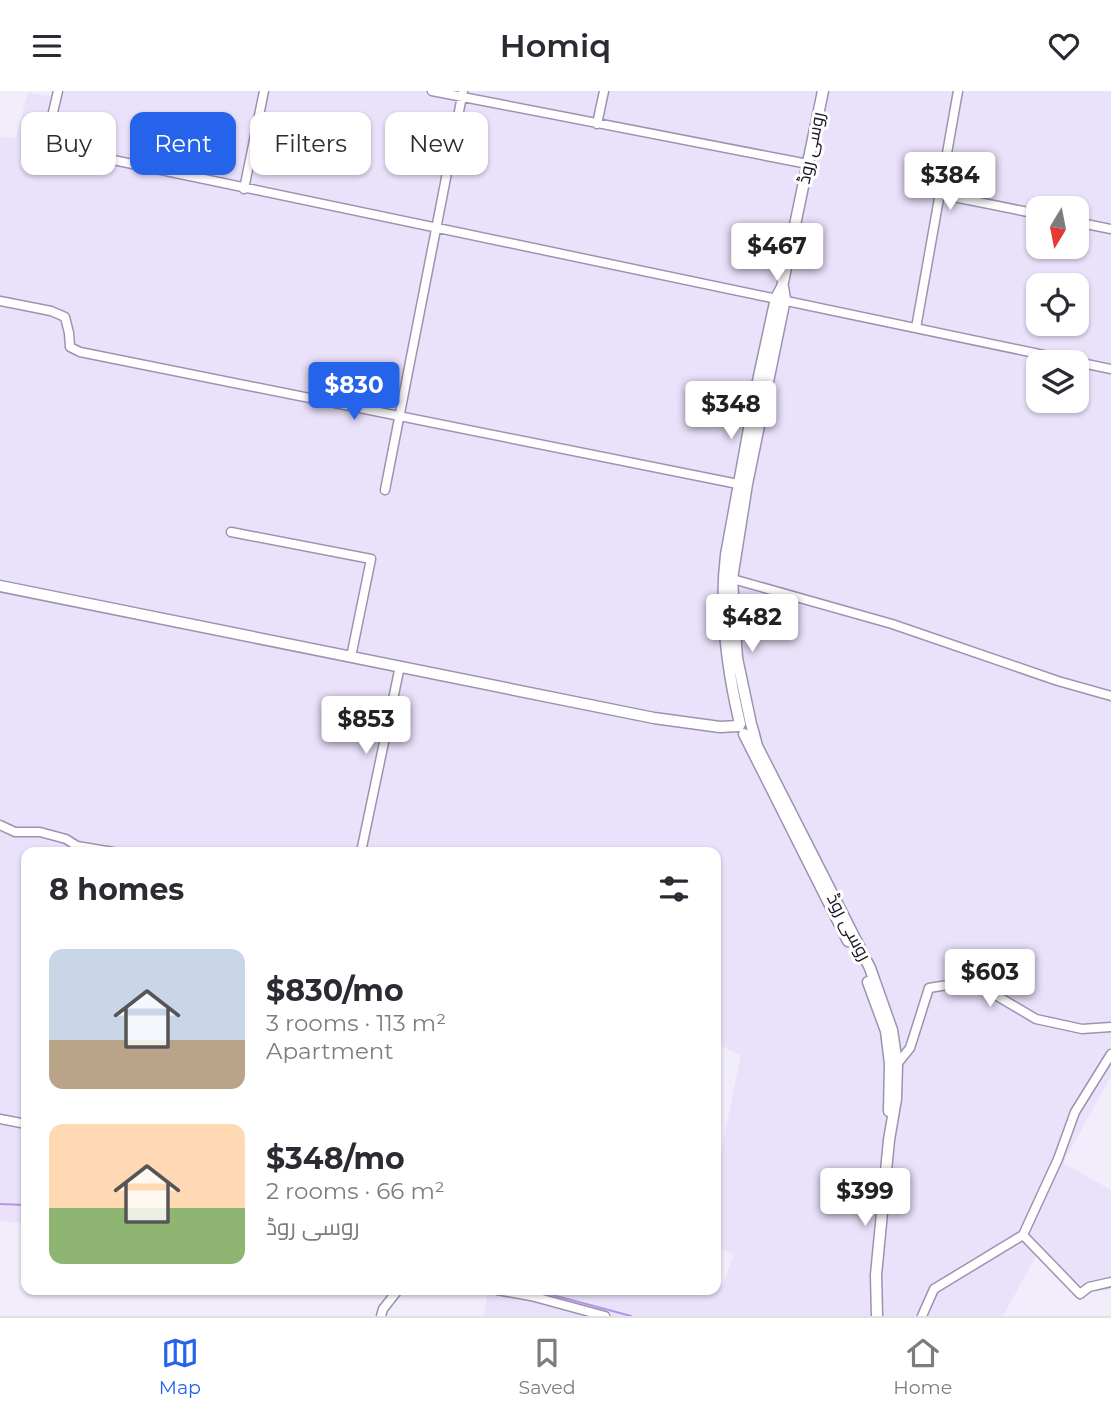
<!DOCTYPE html>
<html lang="en">
<head>
<meta charset="utf-8">
<style>
	body { margin:0; font-family:Montserrat,Cairo,sans-serif; background:#f7f7f7; color:#2b2b33; height:100vh; display:flex; flex-direction:column; font-size:26px; white-space:nowrap }
	* { box-sizing:border-box; margin:0 }
	p { font-size:23px; color:#7c7c81 }
	.icon { flex:none; width:38px; height:38px; fill:none; stroke:currentColor; stroke-width:2; stroke-linecap:round; stroke-linejoin:round }
	.map { position:relative; flex:1; overflow:hidden }
	.details { position:absolute; left:21px; top:756px; width:700px; height:448px; display:flex; flex-direction:column; background:#fff; border-radius:14px; box-shadow:0 2px 5px #0004 }
	.details>* { flex:none }
	.banner { position:absolute; left:21px; top:21px; width:700px; height:63px; display:flex; gap:14px }
	.needle { width:46px; rotate:190deg }
	.tools { position:absolute; left:1026px; top:105px; display:grid; gap:14px }
	.tools a { display:grid; place-items:center; width:63px; height:63px; border-radius:14px; background:#fff; box-shadow:0 2px 5px #0004; font-size:35px }
	.price { position:absolute; translate:-50% -60px; padding:0 16px; border-radius:7px; background:#fff; color:#222; font-size:23px; line-height:46px; filter:drop-shadow(0 2px 4px #0008) }
	.price::after { content:''; position:absolute; left:50%; top:42px; width:21px; height:16px; margin-left:-10px; background:inherit; clip-path:polygon(0 0,100% 0,50% 100%) }
	.price.current { background:#2563eb; color:#fff }
	ul { padding:0; list-style:none }
	li { display:flex; align-items:center; gap:21px; height:175px; padding:0 28px }
	li span { display:grid; place-items:center; flex:none; width:196px; height:140px; border-radius:14px; color:#555 }
	li>.icon { margin-inline-start:auto }
	span .icon { width:84px; height:84px; fill:#fffc; stroke-width:1 }
	li b { font-size:30px }
	h2 { display:flex; justify-content:space-between; align-items:center; height:84px; padding:0 28px; font-size:30px }
	.chip { padding:0 24px; border-radius:14px; background:#fff; box-shadow:0 2px 5px #0004; font-size:24px; line-height:63px }
	.chip.current { background:#2563eb; color:#fff }
	header { display:flex; justify-content:space-between; align-items:center; height:91px; padding:0 28px; background:#fff; font-size:32px; font-weight:600 }
	.menu { display:flex; justify-content:space-around; align-items:center; height:98px; border-top:2px solid #e1e1e2; background:#fff; font-size:19px; color:#7c7c81 }
	.menu a { display:grid; justify-items:center; gap:4px }
	.menu .current { color:#2563eb }
	.map>svg:first-child { display:block }
</style>
</head>
<body>
<header><svg class="icon" aria-label="menu" viewBox="0 0 24 24"><path d="M4 6h16M4 12h16M4 18h16"/></svg>Homiq<svg class="icon" aria-label="heart" viewBox="0 0 24 24"><path d="M12 20l-8-8c-3-5 5-10 8-4 3-6 11-1 8 4z"/></svg></header>
<div class="map">
<svg width="1111" height="1225" viewBox="0 0 1111 1225">
	<rect width="100%" height="100%" fill="#f2edfb"/>
	<path fill="#eae1fa" fill-rule="evenodd" d="M57,0h1054v985l-48,87 48,27v100l-18,2 -13,9 -44,-45 -33,60h-519l4,-26h228v-7l7,2 11,-31 -18,-7v-71l25,-121 -25,-11v-192h-690v371l-26,-2v-1084l16,1 12,-46 27,5zM1038,117h38v39h-38zM1038,194h38v39h-38zM1038,271h38v39h-38z"/>
	<g fill="none" stroke-linecap="round" stroke-linejoin="round">
		<path stroke="#b396e1" stroke-width="2" d="M0,1113l26,1
			M534,1199l97,26"/>
		<defs>
			<path id="minor" d="M432,0l376,73
				M597,33l7,-33
				M32,52l1079,226
				M45,55l13,-55
				M244,98l20,-98
				M939,103l99,20
				M1076,131l35,7
				M0,210l51,10 14,6 4,16 1,14 10,5 658,132
				M916,237l42,-237
				M385,399l78,-399
				M231,441l140,27 -20,98
				M729,487l163,46 166,57 53,15
				M0,734l15,7h25l26,7 11,7 36,6
				M361,761l39,-186
				M897,973l13,-16 19,-60 31,-5 27,7 49,29 46,10 29,-2
				M0,1028l26,5
				M1023,1144l35,-76 17,-47 36,-58
				M497,1199l34,6 74,20
				M381,1225l2,-7 15,-19
				M922,1225l12,-27 89,-54 57,59 9,-7 22,-5"/>
			<path id="major" d="M0,495l654,132 66,9 19,-1
				M740,633c-13,-55 -21,-113 -14,-169l30,-165 20,-92 6,-11 41,-196
				M751,633l-14,-66 -5,-79 15,-95 38,-185 -2,-12
				M752,636l5,19 113,222 22,62 5,34 -1,35 -7,41 -13,135 1,41
				M744,643l104,207
				M868,891l18,49 4,33 -1,47"/>
		</defs>
		<use href="#minor" stroke="#9e92b2" stroke-width="11"/>
		<use href="#major" stroke="#9e92b2" stroke-width="13"/>
		<use href="#minor" stroke="#fff" stroke-width="8"/>
		<use href="#major" stroke="#fff" stroke-width="10"/>
	</g>
	<g text-anchor="middle" dominant-baseline="central" stroke-width="6" stroke-linejoin="round" paint-order="stroke">
		<g font-size="18" fill="#1b1723" stroke="#fff">
			<text transform="translate(811 57) rotate(-78)">روسی روڈ</text>
			<text transform="translate(849 836) rotate(62)">روسی روڈ</text>
		</g>
	</g>
</svg>
<div class="tools">
<a><svg class="needle" viewBox="-14 -14 28 28"><path d="M0-13l5 13h-10z" fill="#e53935"/><path d="M0 13l5-13h-10z" fill="#7c7c81"/></svg></a>
<a><svg class="icon" aria-label="locate" viewBox="0 0 24 24"><circle cx="12" cy="12" r="6"/><path d="M12 2v4M12 18v4M2 12h4M18 12h4"/></svg></a>
<a><svg class="icon" aria-label="layers" viewBox="0 0 24 24"><path d="M12 4l9 5-9 5-9-5zM3 14l9 5 9-5"/></svg></a>
</div>
<b class="price" style="left:950px;top:121px">$384</b>
<b class="price" style="left:777px;top:192px">$467</b>
<b class="price current" style="left:354px;top:331px">$830</b>
<b class="price" style="left:731px;top:350px">$348</b>
<b class="price" style="left:752px;top:563px">$482</b>
<b class="price" style="left:366px;top:665px">$853</b>
<b class="price" style="left:990px;top:918px">$603</b>
<b class="price" style="left:865px;top:1137px">$399</b>
<div class="banner">
<a class="chip">Buy</a>
<a class="chip current">Rent</a>
<a class="chip">Filters</a>
<a class="chip">New</a>
</div>
<section class="details">
<h2>8 homes<svg class="icon" aria-label="filters" viewBox="0 0 24 24"><path d="M4 7h16M4 17h16"/><circle cx="9" cy="7" r="2"/><circle cx="15" cy="17" r="2"/></svg></h2>
<ul>
<li><span style="background:linear-gradient(#c9d6e8 65%,#b9a48a 0)"><svg class="icon" aria-label="home" viewBox="0 0 24 24"><path d="M3 11l9-7 9 7M6 9v11h12V9"/></svg></span><div><b>$830/mo</b><p>3 rooms · 113 m²</p><p>Apartment</p></div></li>
<li><span style="background:linear-gradient(#ffd9b3 60%,#8fb573 0)"><svg class="icon" aria-label="home" viewBox="0 0 24 24"><path d="M3 11l9-7 9 7M6 9v11h12V9"/></svg></span><div><b>$348/mo</b><p>2 rooms · 66 m²</p><p>روسی روڈ</p></div></li>
</ul>
</section>
</div>
<nav class="menu">
<a class="current"><svg class="icon" aria-label="map" viewBox="0 0 24 24"><path d="M3 6l6-2 6 2 6-2v14l-6 2-6-2-6 2zM9 4v14M15 6v14"/></svg>Map</a>
<a><svg class="icon" aria-label="saved" viewBox="0 0 24 24"><path d="M7 4h10v16l-5-4-5 4z"/></svg>Saved</a>
<a><svg class="icon" aria-label="home" viewBox="0 0 24 24"><path d="M3 11l9-7 9 7M6 9v11h12V9"/></svg>Home</a>
</nav>
</body>
</html>
